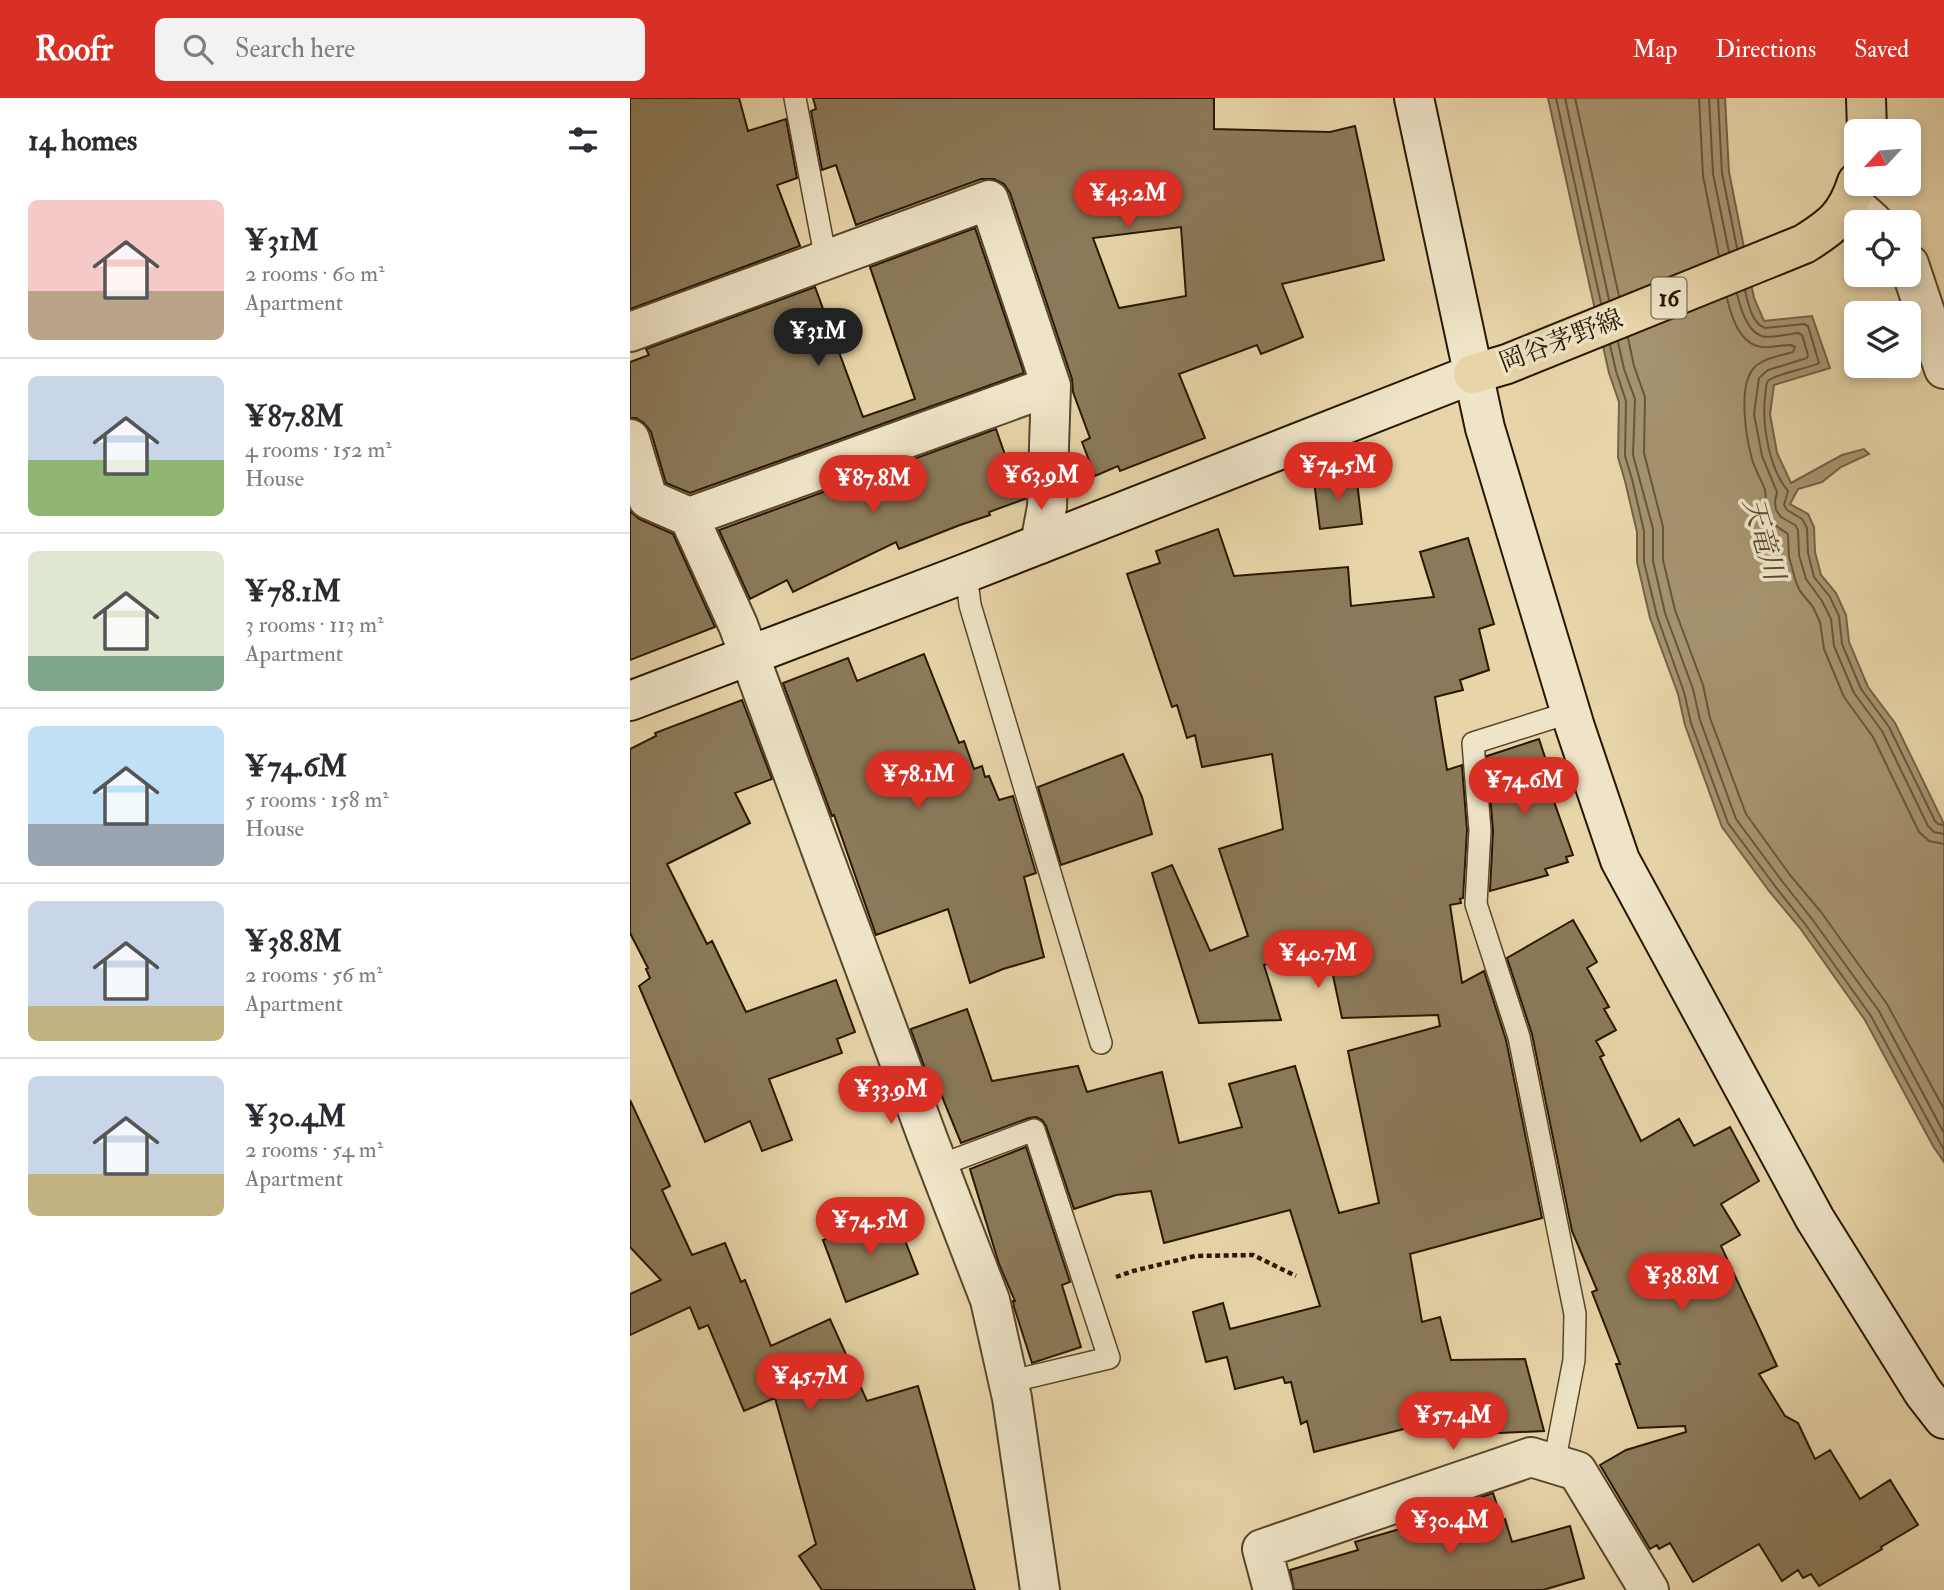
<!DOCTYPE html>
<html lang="en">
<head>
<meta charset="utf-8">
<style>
	body { margin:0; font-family:"IM FELL Double Pica","Noto Serif JP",serif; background:#f2f2f3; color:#2b2b33; height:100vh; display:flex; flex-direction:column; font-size:26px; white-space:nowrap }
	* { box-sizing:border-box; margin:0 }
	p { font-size:23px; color:#7c7c81 }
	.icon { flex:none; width:38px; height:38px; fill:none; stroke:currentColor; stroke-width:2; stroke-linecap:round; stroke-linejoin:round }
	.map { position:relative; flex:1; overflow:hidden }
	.sheet { display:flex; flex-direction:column; background:#fff; width:630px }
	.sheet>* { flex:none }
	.needle { width:46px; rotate:244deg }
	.fabs { position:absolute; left:1214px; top:21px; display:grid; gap:14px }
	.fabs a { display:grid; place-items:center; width:77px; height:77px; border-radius:10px; background:#fff; box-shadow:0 4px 10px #0003; font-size:35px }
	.price { position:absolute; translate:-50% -60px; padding:0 16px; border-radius:24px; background:#d93025; color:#fff; font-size:23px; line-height:46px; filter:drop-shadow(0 2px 4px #0008) }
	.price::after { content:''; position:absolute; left:50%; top:42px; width:21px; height:16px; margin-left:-10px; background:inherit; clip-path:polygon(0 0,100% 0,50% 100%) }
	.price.on { background:#222; color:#fff }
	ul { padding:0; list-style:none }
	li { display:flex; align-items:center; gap:21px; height:175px; padding:0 28px }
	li+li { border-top:2px solid #e1e1e2 }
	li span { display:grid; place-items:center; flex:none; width:196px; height:140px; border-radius:10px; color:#555 }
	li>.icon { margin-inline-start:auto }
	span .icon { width:84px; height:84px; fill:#fffc; stroke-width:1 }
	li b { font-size:30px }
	h2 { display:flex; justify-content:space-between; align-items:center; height:84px; padding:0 28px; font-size:30px }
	header { display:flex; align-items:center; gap:42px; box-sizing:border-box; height:98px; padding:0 35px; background:#d93025; color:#fff }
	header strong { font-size:33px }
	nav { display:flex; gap:38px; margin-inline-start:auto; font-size:24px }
	.search { width:490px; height:63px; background:#f2f2f3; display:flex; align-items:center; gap:18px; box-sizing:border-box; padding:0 24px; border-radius:10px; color:#7c7c81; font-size:26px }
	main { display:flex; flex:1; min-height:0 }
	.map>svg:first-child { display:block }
</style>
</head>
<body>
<header>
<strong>Roofr</strong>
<div class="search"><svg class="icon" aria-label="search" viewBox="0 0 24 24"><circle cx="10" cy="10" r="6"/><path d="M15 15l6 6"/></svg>Search here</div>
<nav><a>Map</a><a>Directions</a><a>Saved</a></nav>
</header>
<main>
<section class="sheet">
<h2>14 homes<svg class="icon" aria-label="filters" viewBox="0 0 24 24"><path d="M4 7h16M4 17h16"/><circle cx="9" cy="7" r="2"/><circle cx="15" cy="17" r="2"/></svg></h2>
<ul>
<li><span style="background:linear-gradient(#f6c9c9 65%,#b9a48a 0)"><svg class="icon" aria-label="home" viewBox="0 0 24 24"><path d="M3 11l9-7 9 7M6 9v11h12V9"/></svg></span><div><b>¥31M</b><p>2 rooms · 60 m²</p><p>Apartment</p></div></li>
<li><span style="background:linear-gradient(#c9d6e8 60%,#8fb573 0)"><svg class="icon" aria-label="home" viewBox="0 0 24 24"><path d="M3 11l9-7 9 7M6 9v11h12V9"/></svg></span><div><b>¥87.8M</b><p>4 rooms · 152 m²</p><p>House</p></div></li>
<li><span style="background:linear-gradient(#dfe7d0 75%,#7fa58c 0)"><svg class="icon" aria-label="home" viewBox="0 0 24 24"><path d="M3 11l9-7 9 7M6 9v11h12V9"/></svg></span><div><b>¥78.1M</b><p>3 rooms · 113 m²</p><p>Apartment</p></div></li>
<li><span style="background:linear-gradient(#bfe0f5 70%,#9aa5b1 0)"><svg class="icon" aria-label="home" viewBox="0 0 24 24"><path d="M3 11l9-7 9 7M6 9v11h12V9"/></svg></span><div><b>¥74.6M</b><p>5 rooms · 158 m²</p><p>House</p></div></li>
<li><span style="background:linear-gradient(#c9d6e8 75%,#c2b280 0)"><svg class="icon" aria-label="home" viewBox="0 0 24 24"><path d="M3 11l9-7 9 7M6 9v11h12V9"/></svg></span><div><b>¥38.8M</b><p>2 rooms · 56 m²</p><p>Apartment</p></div></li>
<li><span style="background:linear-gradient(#c9d6e8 70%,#c2b280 0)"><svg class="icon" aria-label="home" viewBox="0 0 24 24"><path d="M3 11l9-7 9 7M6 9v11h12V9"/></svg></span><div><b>¥30.4M</b><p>2 rooms · 54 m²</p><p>Apartment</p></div></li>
</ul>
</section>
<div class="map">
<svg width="1314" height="1492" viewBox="0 0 1314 1492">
	<rect width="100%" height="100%" fill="#e7d5a9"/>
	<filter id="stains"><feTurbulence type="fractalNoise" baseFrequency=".00286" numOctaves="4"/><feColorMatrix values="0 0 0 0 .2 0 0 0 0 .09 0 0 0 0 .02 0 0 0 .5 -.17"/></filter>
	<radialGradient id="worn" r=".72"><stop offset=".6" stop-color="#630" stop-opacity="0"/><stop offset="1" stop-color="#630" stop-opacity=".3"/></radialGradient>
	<path fill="#a69470" stroke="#746244" stroke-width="2" d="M918,0h177l4,74 25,126 10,23 48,-5 18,52 -56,17 -4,29 7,39 14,30 51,-28 22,-6 5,5 -28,13 -19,15 -24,7 -8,15 18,10 6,13 1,25 6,23 15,18 10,22 3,27 19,45 27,36 49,101v338l-11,-16 -68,-126 -65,-92 -31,-37 -47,-64 -37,-102 -7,-31 -28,-76 -13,-56v-30l-12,-51 -7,-24 1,-55 -10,-29z"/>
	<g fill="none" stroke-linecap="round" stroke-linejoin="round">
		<path stroke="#675639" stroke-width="2" d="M926,0l45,205
			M935,0l44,202
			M945,0l44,198
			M1069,0l4,78 16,80
			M1079,0l4,76 16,78
			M1088,0l4,75 15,75
			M1115,192c3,13 7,34 20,38l39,-4 4,2 11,37c-9,5 -47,12 -51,18 -3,4 -2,12 -3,16 -3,28 4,72 23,94l-4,14 3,5 15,9 5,9 1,25 6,24 16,20 9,19 3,28 19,45 28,38 46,94 3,3 6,1
			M1107,196c2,8 4,15 7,22 13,30 28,20 54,17l4,2 6,20 -1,3 -39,12 -9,8 -5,36 8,42 15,36 -2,10 1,8 5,7 14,8 3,5 1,25 7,24 16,22 9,18 3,27 20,47 28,38 46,95 6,6 10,2
			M1097,200c4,18 13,47 35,49 9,1 20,-2 29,-2l4,2 -2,5c-13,4 -31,6 -40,17 -15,18 -7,69 -1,90 3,11 9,20 13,31 2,8 -2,17 2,26 5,9 13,12 21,18l1,23 7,25 4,9 13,16 7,15 4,27 20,48 29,40 46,95 10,9 15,3
			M998,240l6,28 11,31 -1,56 19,74v33l12,50 28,75 7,33 36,96 44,61 31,37 66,92 57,105
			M988,244l6,27 11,30 -2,56 20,74v32l12,52 28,76 7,31 36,99 46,62 30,38 67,92 65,122
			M980,247l6,26 10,30 -1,55 7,23 12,52v31l13,54 27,76 7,31 37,100 47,63 30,38 66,92 73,134"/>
	</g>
	<path fill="#8b7a59" stroke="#281702" stroke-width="2" fill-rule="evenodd" d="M0,0h109l9,33 38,-12 11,59 -20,7 23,61 -170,63z
		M183,0h401v31l116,3 25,-6 29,134 -102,24 21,53 -42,17 -4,-9 -78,29 26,64 -85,33 -2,-5 -23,10 -13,-34 8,-4 -17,-46 -1,-13 -62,-186 -6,-9 -10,-5h-13l-125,46 -20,-60 -14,5 -11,-59 5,-2zM551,129l5,69 -67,12 -26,-70z
		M345,130l49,145 -334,120 -24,-10 -15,-51 -7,-9 -8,-5h-6v-56l19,-7 -3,-6 169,-62 48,130 52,-18 -45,-132z
		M366,331l13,37 4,-1 12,34 -36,13 1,3 -30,10 -61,24 -3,-7 -103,50 -6,-12 -37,19 -31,-69z
		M726,375l6,51 -42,5 -6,-48z
		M0,413l9,8 34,15 42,93 -85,33z
		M588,431l16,47 114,-9 3,39 83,-9 -14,-45 48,-14 26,86 -15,5 10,41 -29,10 3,10 -28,7 12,73 15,-5 5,65 -4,68 -3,1 1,4 -11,2 12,78 22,-12 22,69 36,178 -132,36 12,68 18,-5 11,43 74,-1 19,72 -108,5 -1,-15 -121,31 -7,-31 -6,3 -10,-42 -6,1 -2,-6 -48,12 -8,-32 -21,5 -13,-50 30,-9 7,26 90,-23 -30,-96 -126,33 -13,-52 -35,4 -42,14 -28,-83 -4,-6 -6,-3 -7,1 -68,25 -20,-49 -6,2 -24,-66v-1l56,-20 25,72 86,-15 9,26 75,-20 17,71 63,-16 -13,-43 66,-18 44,147 40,-10 -31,-152 92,-25 -2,-11 -96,3 -15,-71 -63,18 17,55 -82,3 -47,-150 20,-8 38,86 38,-15 -29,-87 64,-20 -11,-75 -70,13 -7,-32 -8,3 -10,-33 -5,2 -45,-133 33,-11 -4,-12z
		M294,556l35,89 5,-2 10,28 8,-3 3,11 4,-1 10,24 14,-4 23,77 -12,4 20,80 -41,12 -33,14 -22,-74 -72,26 -42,-120 -2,1 -49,-133 65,-25 9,23z
		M112,602l30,79 -37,14 15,30 -83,41 40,80 5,-3 34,71 90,-32 19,52 -18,7 5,14 -73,26 23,61 -30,11 -12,-30 -45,21 -66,-156 11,-8 -4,-9 2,-1 -18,-35v-184l26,-13 -1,-3z
		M909,641l18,55 -5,2 21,59 -7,2 2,5 -23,7 3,6 -58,16 3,-60 -6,-75z
		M493,656l19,43 10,37 -91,31 -23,-78z
		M943,822l24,42 -10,6 22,39 -5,2 12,21 -20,11 8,14 -4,2 41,84 38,-22 15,27 36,-19 29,54 -38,23 19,31 -19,11 56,120 -18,8 26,42 13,7 17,36 15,-9 30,49 30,-19 28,45 -37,22 1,2 -63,37 -8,-12 -8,4 -5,-8 -16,11 -23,-37 -66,38 -23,-39 -11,6 -2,-4 -7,4 -50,-84 26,-15 60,-18 -1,-6 -47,2 -22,-64h4l-28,-72 5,-2 -25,-59 -40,-197 -25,-76z
		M0,1002l40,86 -8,4 30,65 33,-12 16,39 4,-2 26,66 59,-27 37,82 51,-15 57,204h-153l-23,-34 17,-12 -41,-146 -31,13 -36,-86 -9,4 -9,-22 -60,28v-41l31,-14 -31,-33z
		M396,1049l44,135 -8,3 19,62 -49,16 -18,-56 -1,-6h2l-16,-37 -29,-95z
		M264,1114l24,62 -72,28 -23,-62z
		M863,1395l9,27 3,-1 7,23 58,-16 14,52 -41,12h-249l-4,-20 68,-20 -3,-8 76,-22 -2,-5z"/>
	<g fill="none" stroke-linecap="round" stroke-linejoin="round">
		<defs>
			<path id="lane" d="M165,0l31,162
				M336,475l4,32 131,438
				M308,1068l96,-36 75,228 -101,24
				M924,1366l20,-104 1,-46 -56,-277 -43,-133 4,-74 -7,-87 98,-31"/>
			<path id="street" d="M1221,104l22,20
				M1279,166l35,105
				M0,234l359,-132 62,186 -362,131
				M0,341l18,60 41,18 49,108 190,514 62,161 22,98 28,192
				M410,446l7,-37 4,-121
				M643,1492l-11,-41 269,-92 46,14 72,119"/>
			<path id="secondary" d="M784,0l71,330 90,299 45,133 195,359 108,173 21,27
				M0,603l336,-128 507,-199"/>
			<path id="primary" d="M1236,0l1,33
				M843,276l34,-10 297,-120c29,-18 42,-28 53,-62"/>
		</defs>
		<use href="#lane" stroke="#58462c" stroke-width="24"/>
		<use href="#street" stroke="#58462c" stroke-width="42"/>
		<use href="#secondary" stroke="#281702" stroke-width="42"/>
		<use href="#primary" stroke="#281702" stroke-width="42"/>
		<path stroke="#281702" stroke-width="4.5" stroke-dasharray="5 3.5" stroke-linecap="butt" d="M486,1179l17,-6 62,-15 58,-1 43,21"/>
		<use href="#lane" stroke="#efe4c7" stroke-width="21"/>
		<use href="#street" stroke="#efe4c7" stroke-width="38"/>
		<use href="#secondary" stroke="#efe4c7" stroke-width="38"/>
		<use href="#primary" stroke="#e7d5a9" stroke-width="38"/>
	</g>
	<g text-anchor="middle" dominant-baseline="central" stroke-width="7" stroke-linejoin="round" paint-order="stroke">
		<rect fill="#efe4c7" stroke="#64543d" stroke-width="2" x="1021.5" y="179.5" width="35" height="41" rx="5"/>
		<g font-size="24" font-weight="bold" fill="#281702">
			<text x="1039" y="200">16</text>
		</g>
		<g font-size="26" fill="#281702" stroke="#efe4c7">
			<text transform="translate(931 243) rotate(-21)">岡谷茅野線</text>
		</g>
		<g font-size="28" font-style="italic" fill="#5a492e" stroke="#efe4c7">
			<text transform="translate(1133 441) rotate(74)">天竜川</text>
		</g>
	</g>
	<rect width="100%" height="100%" filter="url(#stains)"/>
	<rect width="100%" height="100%" fill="url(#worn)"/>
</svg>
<div class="fabs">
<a><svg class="needle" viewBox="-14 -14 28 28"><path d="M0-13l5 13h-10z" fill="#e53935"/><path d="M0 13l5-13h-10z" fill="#7c7c81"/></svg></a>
<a><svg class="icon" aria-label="locate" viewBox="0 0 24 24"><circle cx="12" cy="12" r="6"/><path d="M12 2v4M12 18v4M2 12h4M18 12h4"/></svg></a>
<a><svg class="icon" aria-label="layers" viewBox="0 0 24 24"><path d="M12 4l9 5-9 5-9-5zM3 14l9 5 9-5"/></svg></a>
</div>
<b class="price" style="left:498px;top:132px">¥43.2M</b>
<b class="price on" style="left:188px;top:270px">¥31M</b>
<b class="price" style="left:708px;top:404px">¥74.5M</b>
<b class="price" style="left:411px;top:414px">¥63.9M</b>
<b class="price" style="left:243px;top:417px">¥87.8M</b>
<b class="price" style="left:288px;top:713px">¥78.1M</b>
<b class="price" style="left:894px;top:719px">¥74.6M</b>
<b class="price" style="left:688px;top:892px">¥40.7M</b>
<b class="price" style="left:261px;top:1028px">¥33.9M</b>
<b class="price" style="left:240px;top:1159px">¥74.5M</b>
<b class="price" style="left:1052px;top:1215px">¥38.8M</b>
<b class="price" style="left:180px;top:1315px">¥45.7M</b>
<b class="price" style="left:823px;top:1354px">¥57.4M</b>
<b class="price" style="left:820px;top:1459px">¥30.4M</b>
</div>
</main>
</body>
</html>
